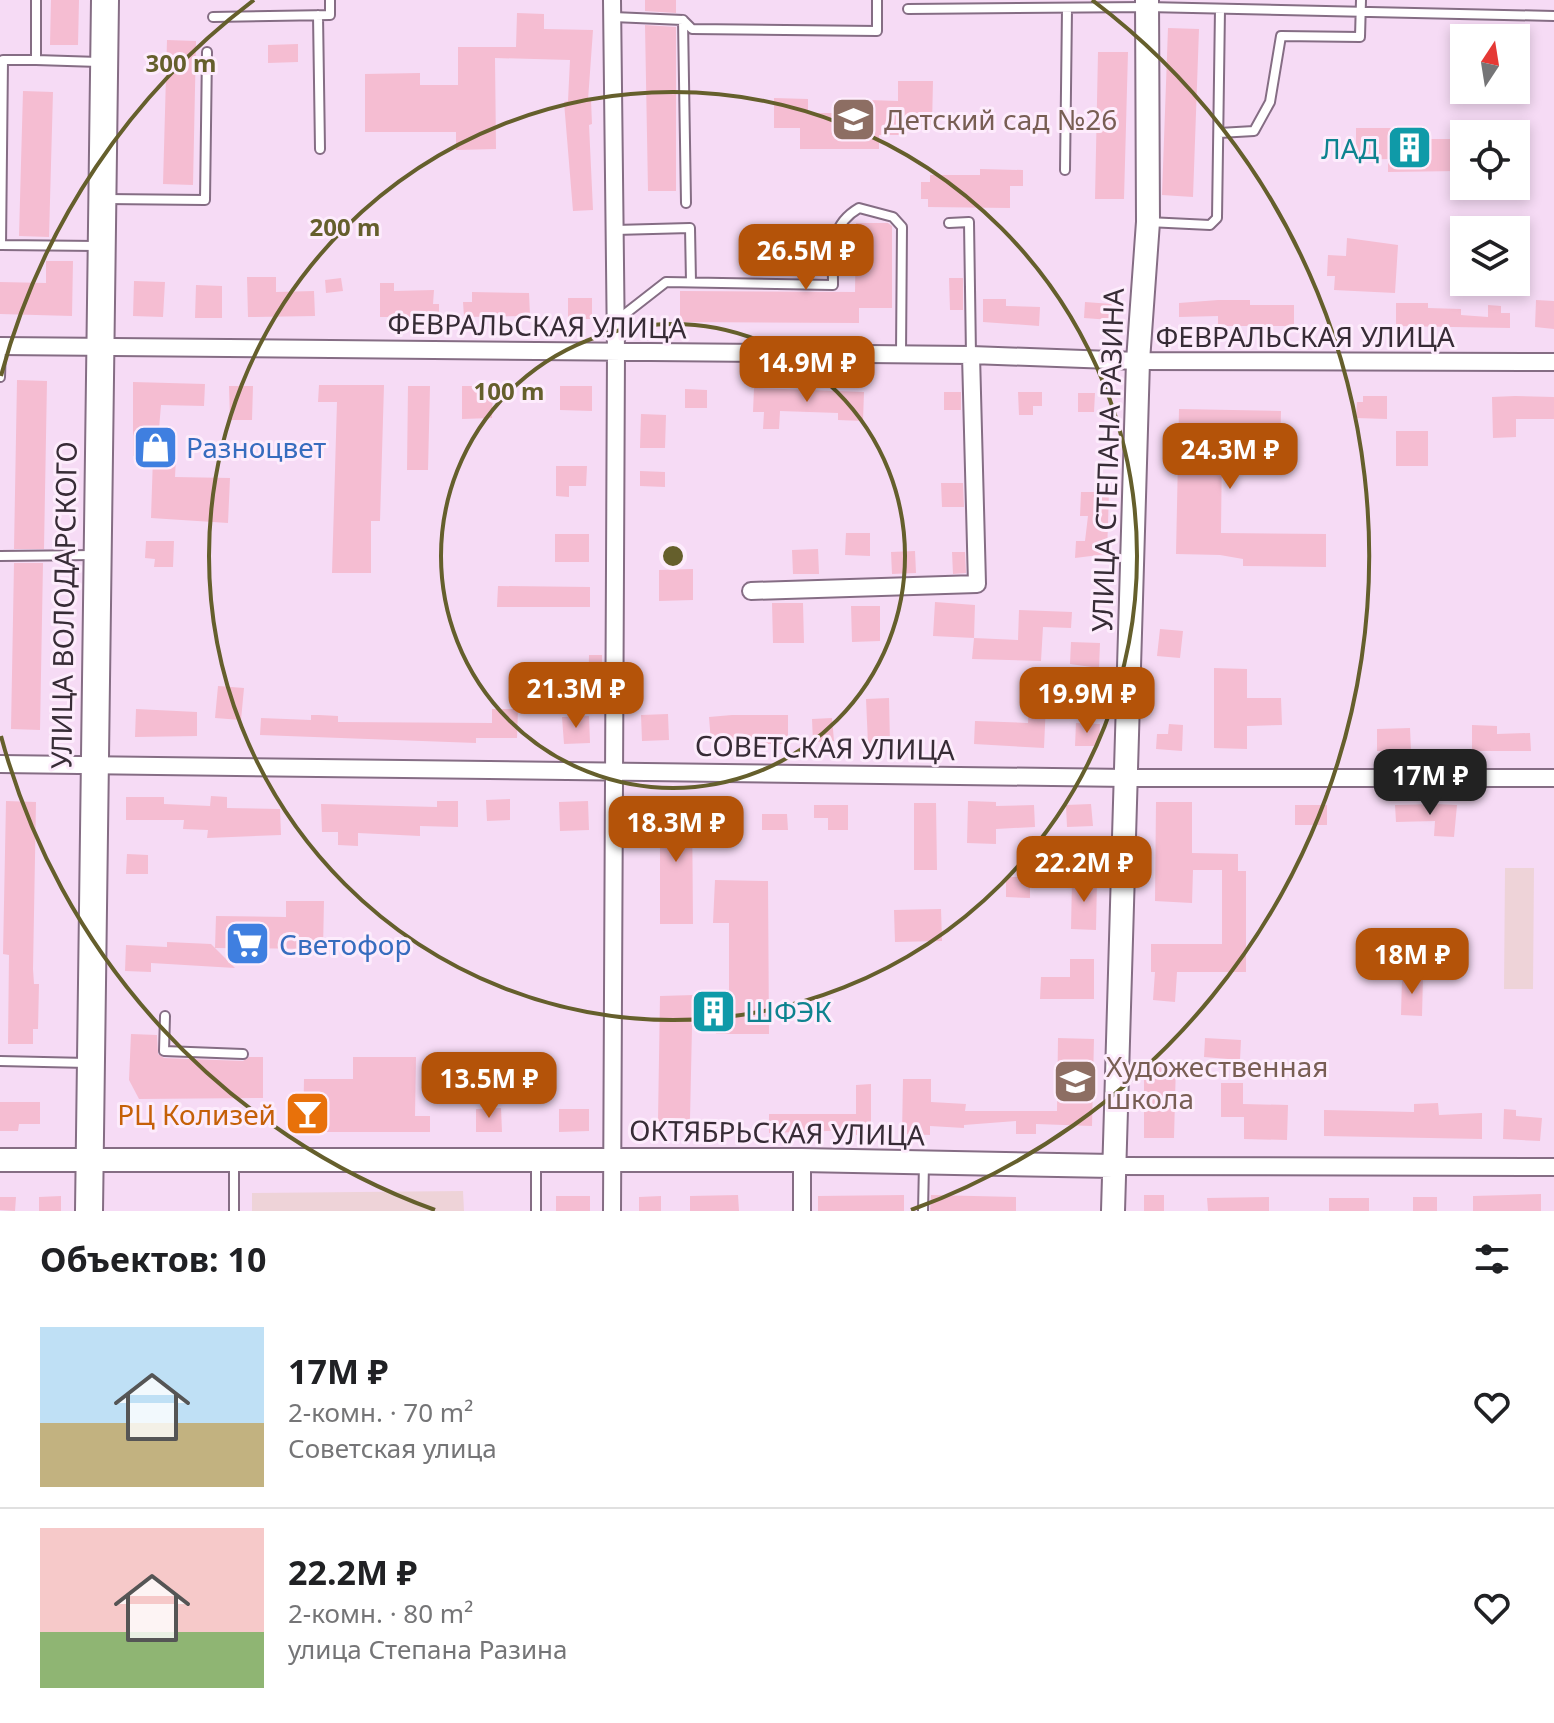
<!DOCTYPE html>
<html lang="ru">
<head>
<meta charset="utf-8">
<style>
	body { margin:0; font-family:"Noto Sans",sans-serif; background:#f6f6f6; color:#202124; height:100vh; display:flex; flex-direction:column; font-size:30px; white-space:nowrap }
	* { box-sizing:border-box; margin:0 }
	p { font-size:26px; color:#757577 }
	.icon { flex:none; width:44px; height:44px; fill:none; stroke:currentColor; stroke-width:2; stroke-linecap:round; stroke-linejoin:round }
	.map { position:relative; height:1211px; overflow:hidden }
	.drawer { display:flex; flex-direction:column; background:#fff; flex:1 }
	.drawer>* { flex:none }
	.needle { width:52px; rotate:12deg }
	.fabs { position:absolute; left:1450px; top:24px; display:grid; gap:16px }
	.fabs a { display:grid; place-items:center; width:80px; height:80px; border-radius:0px; background:#fff; box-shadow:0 4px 12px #0003; font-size:40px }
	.price { position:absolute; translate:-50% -68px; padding:0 18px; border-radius:16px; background:#b45309; color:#fff; font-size:26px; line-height:52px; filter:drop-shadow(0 2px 4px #0008) }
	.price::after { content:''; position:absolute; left:50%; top:48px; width:24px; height:18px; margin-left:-12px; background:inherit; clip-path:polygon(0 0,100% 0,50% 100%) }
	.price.current { background:#222; color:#fff }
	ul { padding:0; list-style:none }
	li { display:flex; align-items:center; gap:24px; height:200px; padding:0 40px }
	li+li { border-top:2px solid #e0e0e0 }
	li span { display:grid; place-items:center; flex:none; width:224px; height:160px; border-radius:0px; color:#555 }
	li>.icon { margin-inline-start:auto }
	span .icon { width:96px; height:96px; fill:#fffc; stroke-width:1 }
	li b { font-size:34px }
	h2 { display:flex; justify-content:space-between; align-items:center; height:96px; padding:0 40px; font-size:34px }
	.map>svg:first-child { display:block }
</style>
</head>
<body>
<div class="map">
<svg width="1554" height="1211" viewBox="0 0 1554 1211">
	<rect width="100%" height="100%" fill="#f6dbf5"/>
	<path fill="#eed3d8" d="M1505,868h29l-1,121h-29z
		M463,1191l1,20h-212v-18z"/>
	<path fill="#f5bdd2" d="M51,0h28l-1,45h-28z
		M645,0h31v13l-31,-2z
		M517,13l27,1v15l49,1 -5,70h3l1,24 -3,1 4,85 -20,1 -9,-109 4,-1 2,-41 -75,-2 1,91 -40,1v-18h-91v-58l55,-1v12h38v-38h58z
		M645,25l31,2v164h-28z
		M1168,28l31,1 -6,168 -31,-2z
		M167,40l29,1 -3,144 -30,-1z
		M298,44v18l-30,1v-18z
		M1098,52h30l-4,147h-29z
		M898,81h35l-1,44h-31v10h-22v14h-79v-21h-26v-30l34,1v14h60l1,-13 29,1z
		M23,91l30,1 -4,145 -30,-1z
		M1356,128h36v11h72l-5,32 -71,1v-13l-32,1z
		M980,169l43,1v16h-13v22l-82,-1v-8h-7v-17h9v-7h50z
		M856,223h32l4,3v82h-33v15l-179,-1v-31l175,1z
		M1347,238l51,7 -3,48 -61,-3 1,-14h-8l1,-21 18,1z
		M46,261h27l-1,55 -72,-2v-32l46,1z
		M247,277h29v15l38,-1 1,25 -67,1z
		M341,278l2,13 -17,2 -1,-13z
		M949,278h14v32h-13z
		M134,281l31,1 -2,35 -30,-1z
		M380,283h14v8l40,-1 -1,14h6v13h-59z
		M196,285l26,1v32h-27z
		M472,292l57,1 1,23 -66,1 -1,-15h9z
		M568,298h24v21h-24z
		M983,299h23v7l34,1 -1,19 -56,-4z
		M1218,300h32v5h44v21h-76v-10l-39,1v-14z
		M1536,300l18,1v28l-19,-2z
		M1085,302l27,2 -1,16 -27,-2z
		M1396,303h32v5l33,1v6l27,2v-12l13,1v7h9v15l-114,-2z
		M17,380l30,1 -3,168h-30z
		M133,382l72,2 -1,22 -43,-1 -2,24 4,1v6l14,1 -2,40 55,1 -2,45 -77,-5 2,-61 -20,-1z
		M319,385h65l-4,136h-9v52h-39l5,-171h-19z
		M229,386h24l-1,34h-22z
		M408,386h22l-2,84h-21z
		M462,386h31l-1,32 -30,1z
		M560,386h32v25l-32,-1z
		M754,388l110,4 -1,29 -25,-1v-7l-58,-2 -1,18h-16l1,-17h-11z
		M685,389l22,1v18h-22z
		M944,392h17v18h-17z
		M1018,392h24v14h-9v9h-14z
		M1078,393h17l-1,19h-16z
		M1363,396h24v23l-31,-1 1,-16h6z
		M1515,396l39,1v22h-38v18l-23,1 -1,-41z
		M1179,409l102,2 -1,43h-24v-11l-34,-1 -1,91 105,1v33l-83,-1v-7l-23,-4 -44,-1z
		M641,414l25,1 -1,33h-25z
		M1396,431h32v35h-32z
		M556,466h31l-1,20h-17v11l-13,-1z
		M640,471l25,1v15l-25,-1z
		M941,483h22l1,24h-22z
		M1081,492h28l-2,62 -32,4 1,-17h9l3,-25h-8z
		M846,533h24v23l-25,-1z
		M555,534h34v28h-34z
		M146,541h28l-1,26h-19l1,-8 -10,-1z
		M818,549l1,25h-26l-1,-24z
		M915,551l1,22 -24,1 -1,-22z
		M952,552h13l1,21 -13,1z
		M14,563h29l-3,167 -29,-1z
		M693,569v31l-34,1v-31z
		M498,586l92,1v20h-93z
		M935,602l40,3 -1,33 -41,-2z
		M772,603h31l1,40h-31z
		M851,606h29v35l-28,1z
		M1019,610l53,2 -1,16 -28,-1 -2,34 -69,-2 2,-21 44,2z
		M1160,629l23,2 -3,27 -23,-2z
		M1071,642l29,1 -1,25 -29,-4z
		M589,655h13v41h-14z
		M1214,668l33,1v29h34l1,27 -35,1v23l-33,-1z
		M218,686l26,2 -3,32 -26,-2z
		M889,698l1,46h-22l-2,-45z
		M1029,703h17l-2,45 -70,-4 1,-23 53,2z
		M136,709l61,3v24l-62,1z
		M492,709h26l-1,29h-41v5l-216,-8 1,-17 50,2v-5h8l19,1v6l154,1z
		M668,714l1,26 -27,1 -1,-26z
		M732,715h56v29h-41v-5l-36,3 -2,-25z
		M589,716l1,27 -26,1 -2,-27z
		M832,718l2,23 -21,1 -1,-23z
		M1076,723l24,1 -1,22h-24z
		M1169,724l14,1 -1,26 -26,-2 1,-15h11z
		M1472,725l25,1v8l33,-1 1,18h-59z
		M1410,728l1,23h-34v-22z
		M211,796l16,1v11l53,1 1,26 -74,3 1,-8 -25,-1 1,-9h-58v-23h38v7l46,2z
		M510,799v21l-23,1 -1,-21z
		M6,801l30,1 -3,167 1,15h5l-1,45h-5v15h-25l1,-89 -6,-1z
		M437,801h21v26l-38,-1v10l-62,-3v13l-20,-1v-13h-16l-1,-28 116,3z
		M588,801l1,29 -29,1 -1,-29z
		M968,801l28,1v4l38,-1 1,22 -39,2v15l-29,-1z
		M1156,802h36v51l46,1v17h8v101h-69l-2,30 -22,-2 2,-28h-4v-28h71v-74h-29l-1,33 -37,-2z
		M914,803h22l1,67h-23z
		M660,804h32l1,120h-33z
		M1091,804l2,22 -26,1 -1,-22z
		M1436,804l21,1 -3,32 -20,-1 1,-15 -39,1 -1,-17z
		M814,805h34v25h-20v-12h-14z
		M1295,805h32v20h-32z
		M762,814h25l1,16h-26z
		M127,854l21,1v19h-22z
		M1006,877h24v21l-24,-1z
		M1072,879l25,1 -1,50 -25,-1z
		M715,880l53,1 1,153h-53l-1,-7h-23l-2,92 -32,2 2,-125 69,-2v-71h-16z
		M286,901h38l-1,48 -108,-1 1,-32 70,1z
		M941,909l1,32 -47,1 -1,-32z
		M167,942l44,2 24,24 -84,-5v9l-26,-1 1,-26 41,2z
		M1070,959h24v40h-54l1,-22h29z
		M1402,977h21l-1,39 -21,-1z
		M131,1034l26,1 1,19 6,4 79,3 6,-4h14v41l-124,1 -10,-19z
		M1058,1038l36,1 -2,87 -56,-2v10h-20v-13l-52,4v3l-34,-2v9l-28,-1 1,-55h28v23l35,2 -1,7h92z
		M1205,1038l36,2 -1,20 -36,-3z
		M353,1057h63l-1,59h15v16h-127l1,-53h49z
		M1144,1062l32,1 -2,75h-30z
		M1221,1083h22v21l45,1 -1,35 -43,-1v-22h-23z
		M871,1084v51h-15v-5l-87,3v-19h87v-29z
		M0,1102h40v22h-21l-1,7h-18z
		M1438,1103l1,12 43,-2v26l-158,-3v-26l90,2v-8z
		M501,1108l1,24h-26v-23z
		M559,1109h30v22l-30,1z
		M1504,1109l12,1v6l26,2 -2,23 -37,-2z
		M1541,1194v17h-68v-15z
		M738,1195l1,16h-49v-15z
		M904,1195v16h-86v-15z
		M931,1195l85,2v14h-86z
		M1144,1195h20v16h-20z
		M61,1196v15h-22v-14z
		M556,1196h34v15h-34z
		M661,1196v15h-22v-14z
		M0,1197h16l-1,14 -15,-1z
		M1269,1197v14h-61l-1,-13z
		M1413,1197h24v14h-24z
		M1329,1198h40v13h-40z"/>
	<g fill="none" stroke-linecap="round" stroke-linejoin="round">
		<defs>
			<path id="lane" d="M36,0v60l63,2
				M908,9l239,-2 407,9
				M318,15l2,134
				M213,17l117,-2v-15
				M613,17l70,3 3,183
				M683,20l9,9 185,2v-31
				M36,60h-33l-2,185 96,1
				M1219,133l35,-2 16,-29 11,-66 79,1 1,-37
				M1065,170l2,-161
				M106,199l99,1 2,-148
				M1148,222l62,3 7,-7 3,-209
				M949,223l20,-1 2,133
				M615,230l75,-2 1,54
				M616,321l50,-39 167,3c0,-32 -5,-59 26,-77l34,9 9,10 -1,127
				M0,377l1,-31
				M0,556l95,-1
				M165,1016l-1,35 79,3
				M0,1061l87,2
				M234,1161v50
				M536,1211v-50
				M923,1211l1,-47"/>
			<path id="street" d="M612,0l4,352 -4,859
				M0,346l971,9 167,6 416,1
				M751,591l226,-7 -6,-229
				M0,764l1127,14h427
				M1113,1166l441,1
				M802,1211v-51"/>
			<path id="secondary" d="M0,1160h802l311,6
				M1113,1211l25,-850 10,-139 -1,-222"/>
			<path id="primary" d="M89,1211l16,-1211"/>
		</defs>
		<use href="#lane" stroke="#856d84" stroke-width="12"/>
		<use href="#street" stroke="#856d84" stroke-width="20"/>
		<use href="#secondary" stroke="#856d84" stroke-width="26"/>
		<use href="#primary" stroke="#856d84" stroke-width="30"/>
		<use href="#lane" stroke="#fff" stroke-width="8"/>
		<use href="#street" stroke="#fff" stroke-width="16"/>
		<use href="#secondary" stroke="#fff" stroke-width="22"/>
		<use href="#primary" stroke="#fff" stroke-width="26"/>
	</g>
	<g fill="none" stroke="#655f2c" stroke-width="4">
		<circle cx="673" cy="556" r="232"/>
		<circle cx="673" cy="556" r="464"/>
		<path d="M435 1210A696 696 0 0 1 1 736M1 376A696 696 0 0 1 254 0M1092 0A696 696 0 0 1 911 1210"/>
	</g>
	<defs>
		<symbol id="school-square" viewBox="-11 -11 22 22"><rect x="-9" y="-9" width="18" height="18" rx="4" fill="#8d6e63" stroke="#fdecfc"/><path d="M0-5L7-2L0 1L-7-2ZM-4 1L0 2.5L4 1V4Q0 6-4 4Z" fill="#fff"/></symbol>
		<symbol id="building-square" viewBox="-11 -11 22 22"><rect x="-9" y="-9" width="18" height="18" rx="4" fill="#0f9aa8" stroke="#fdecfc"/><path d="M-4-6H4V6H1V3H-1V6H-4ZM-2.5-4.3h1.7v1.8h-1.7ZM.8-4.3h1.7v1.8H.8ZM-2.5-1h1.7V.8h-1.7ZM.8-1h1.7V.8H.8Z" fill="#fff"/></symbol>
		<symbol id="shop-square" viewBox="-11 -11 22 22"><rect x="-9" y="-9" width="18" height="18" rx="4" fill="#3f7fe0" stroke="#fdecfc"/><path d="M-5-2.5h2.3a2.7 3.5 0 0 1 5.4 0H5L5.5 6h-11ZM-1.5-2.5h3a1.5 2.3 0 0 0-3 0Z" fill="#fff"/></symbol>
		<symbol id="supermarket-square" viewBox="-11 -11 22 22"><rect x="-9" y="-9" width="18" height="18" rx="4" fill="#3f7fe0" stroke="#fdecfc"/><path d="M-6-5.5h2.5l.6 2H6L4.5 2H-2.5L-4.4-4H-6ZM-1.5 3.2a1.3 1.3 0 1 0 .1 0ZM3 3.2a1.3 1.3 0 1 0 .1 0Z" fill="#fff"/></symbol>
		<symbol id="bar-square" viewBox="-11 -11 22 22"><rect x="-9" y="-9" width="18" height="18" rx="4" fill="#e8710a" stroke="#fdecfc"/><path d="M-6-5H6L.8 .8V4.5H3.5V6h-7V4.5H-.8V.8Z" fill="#fff"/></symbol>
	</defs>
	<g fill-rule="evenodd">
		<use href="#school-square" x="828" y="94" width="51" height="51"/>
		<use href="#building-square" x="1384" y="122" width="51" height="51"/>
		<use href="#shop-square" x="130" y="422" width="51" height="51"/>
		<use href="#supermarket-square" x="222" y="918" width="51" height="51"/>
		<use href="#building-square" x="688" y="986" width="51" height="51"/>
		<use href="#school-square" x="1050" y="1056" width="51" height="51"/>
		<use href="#bar-square" x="282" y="1088" width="51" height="51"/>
	</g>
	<g text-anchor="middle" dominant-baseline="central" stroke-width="6" stroke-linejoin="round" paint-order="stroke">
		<g font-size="28" fill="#785e54" stroke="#fdecfc" text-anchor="start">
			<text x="884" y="119">Детский сад №26</text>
			<text x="1106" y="1066">Художественная<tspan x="1106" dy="32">школа</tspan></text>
		</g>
		<g font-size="28" fill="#0d838f" stroke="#fdecfc" text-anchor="end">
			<text x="1379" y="148">ЛАД</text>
			<text x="745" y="1011" text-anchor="start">ШФЭК</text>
		</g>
		<g font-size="28" fill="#372c36" stroke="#fdecfc">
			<text transform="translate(537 325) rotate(1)">ФЕВРАЛЬСКАЯ УЛИЦА</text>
			<text x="1305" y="336">ФЕВРАЛЬСКАЯ УЛИЦА</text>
			<text transform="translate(1107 460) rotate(-88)">УЛИЦА СТЕПАНА РАЗИНА</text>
			<text transform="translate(63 605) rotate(-89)">УЛИЦА ВОЛОДАРСКОГО</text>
			<text transform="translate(825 747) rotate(1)">СОВЕТСКАЯ УЛИЦА</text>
			<text transform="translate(777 1132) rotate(1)">ОКТЯБРЬСКАЯ УЛИЦА</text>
		</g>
		<g font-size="28" fill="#366cbe" stroke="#fdecfc" text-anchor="start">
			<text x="186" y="447">Разноцвет</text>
			<text x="279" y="944">Светофор</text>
		</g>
		<g font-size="28" fill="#c56008" stroke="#fdecfc" text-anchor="end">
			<text x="276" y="1114">РЦ Колизей</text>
		</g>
	</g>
	<circle cx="673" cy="556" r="12" fill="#655f2c" stroke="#fdecfc" stroke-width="4"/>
	<g font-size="24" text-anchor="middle" font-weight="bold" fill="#655f2c" stroke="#fdecfc" stroke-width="6" stroke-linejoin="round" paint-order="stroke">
		<text x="181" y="72">300 m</text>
		<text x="345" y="236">200 m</text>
		<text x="509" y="400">100 m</text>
	</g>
</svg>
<div class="fabs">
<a><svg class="needle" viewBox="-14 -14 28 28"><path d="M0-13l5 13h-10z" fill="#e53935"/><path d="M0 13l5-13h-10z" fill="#757577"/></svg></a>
<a><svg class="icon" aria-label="locate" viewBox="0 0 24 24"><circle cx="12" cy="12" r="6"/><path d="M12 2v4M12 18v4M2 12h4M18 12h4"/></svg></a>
<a><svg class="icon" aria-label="layers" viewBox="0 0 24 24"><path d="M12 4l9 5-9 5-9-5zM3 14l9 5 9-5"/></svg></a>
</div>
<b class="price" style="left:806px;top:292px">26.5M ₽</b>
<b class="price" style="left:807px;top:404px">14.9M ₽</b>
<b class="price" style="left:1230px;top:491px">24.3M ₽</b>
<b class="price" style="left:576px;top:730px">21.3M ₽</b>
<b class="price" style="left:1087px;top:735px">19.9M ₽</b>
<b class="price current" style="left:1430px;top:817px">17M ₽</b>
<b class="price" style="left:676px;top:864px">18.3M ₽</b>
<b class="price" style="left:1084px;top:904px">22.2M ₽</b>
<b class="price" style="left:1412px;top:996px">18M ₽</b>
<b class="price" style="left:489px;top:1120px">13.5M ₽</b>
</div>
<section class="drawer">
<h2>Объектов: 10<svg class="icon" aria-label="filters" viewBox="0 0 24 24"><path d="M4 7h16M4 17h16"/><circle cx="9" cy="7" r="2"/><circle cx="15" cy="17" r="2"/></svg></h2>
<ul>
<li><span style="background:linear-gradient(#bfe0f5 60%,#c2b280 0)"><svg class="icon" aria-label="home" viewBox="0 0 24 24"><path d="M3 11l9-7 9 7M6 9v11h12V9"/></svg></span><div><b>17M ₽</b><p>2-комн. · 70 m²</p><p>Советская улица</p></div><svg class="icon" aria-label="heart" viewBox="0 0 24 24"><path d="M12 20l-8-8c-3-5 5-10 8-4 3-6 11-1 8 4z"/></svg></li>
<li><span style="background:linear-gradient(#f6c9c9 65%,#8fb573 0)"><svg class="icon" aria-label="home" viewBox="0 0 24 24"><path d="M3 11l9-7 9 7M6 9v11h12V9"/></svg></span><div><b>22.2M ₽</b><p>2-комн. · 80 m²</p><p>улица Степана Разина</p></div><svg class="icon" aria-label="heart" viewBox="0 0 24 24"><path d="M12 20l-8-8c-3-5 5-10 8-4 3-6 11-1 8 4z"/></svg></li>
</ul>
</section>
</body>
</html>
